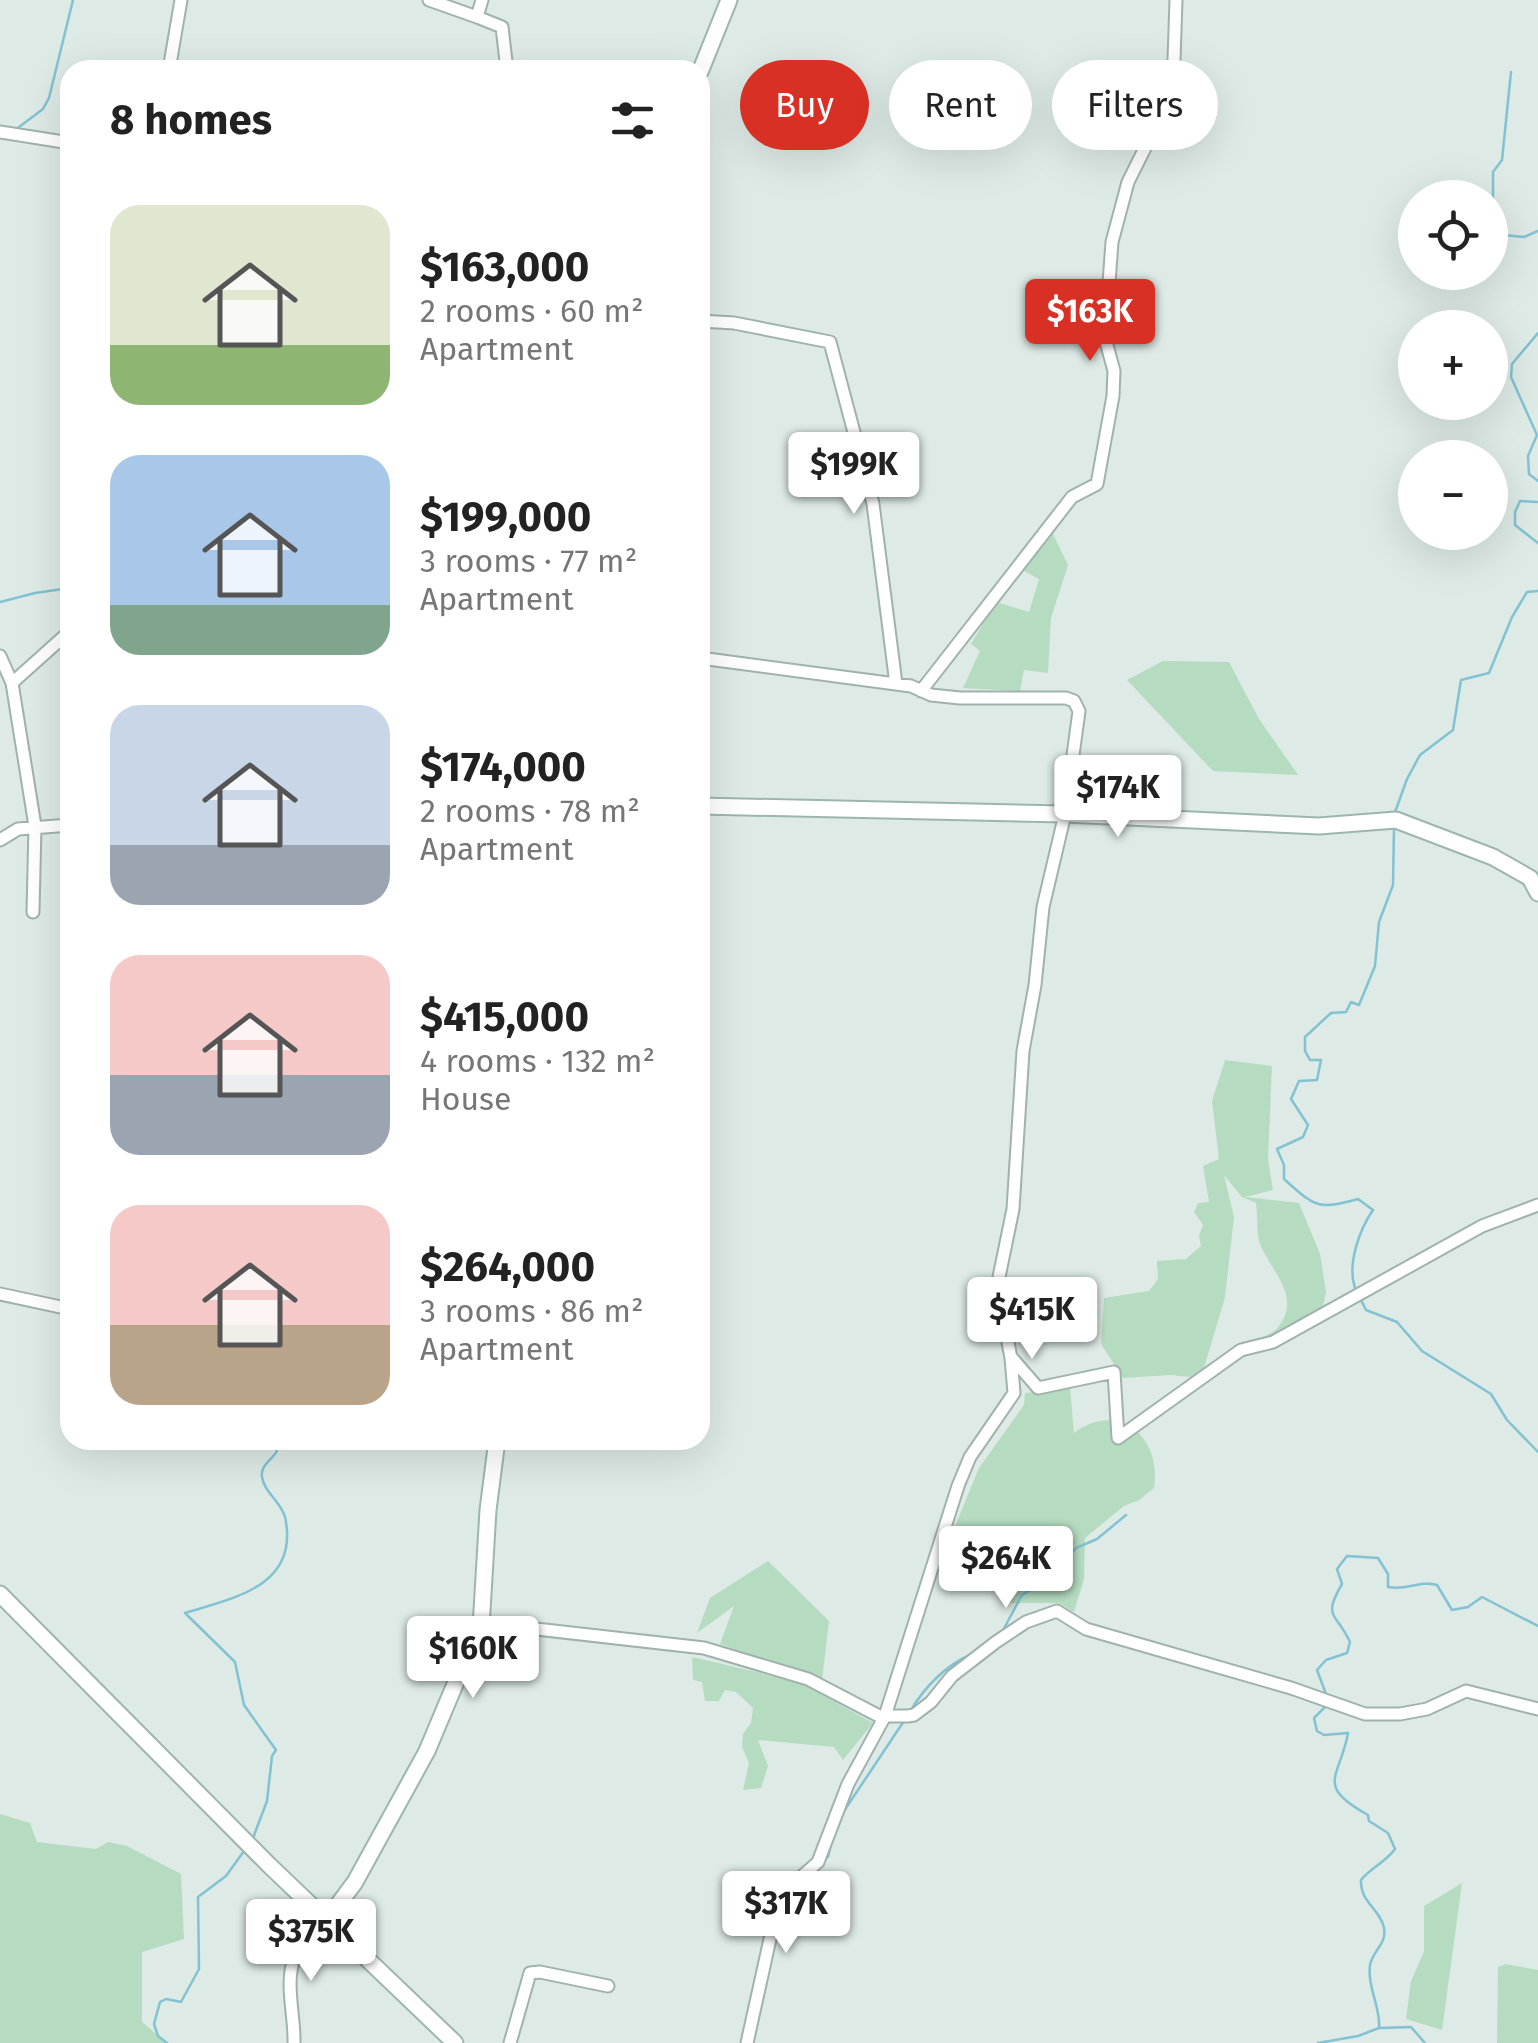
<!DOCTYPE html>
<html lang="en">
<head>
<meta charset="utf-8">
<style>
	body { margin:0; font-family:"Fira Sans",sans-serif; background:#f6f6f6; color:#222; height:100vh; display:flex; flex-direction:column; font-size:38px; white-space:nowrap }
	* { box-sizing:border-box; margin:0 }
	p { font-size:32px; color:#767676 }
	.icon { flex:none; width:55px; height:55px; fill:none; stroke:currentColor; stroke-width:2; stroke-linecap:round; stroke-linejoin:round }
	.map { position:relative; flex:1; overflow:hidden }
	.details { position:absolute; left:60px; top:60px; width:650px; height:1390px; display:flex; flex-direction:column; background:#fff; border-radius:30px; box-shadow:0 10px 40px #0002 }
	.details>* { flex:none }
	.banner { position:absolute; left:740px; top:60px; width:648px; height:90px; display:flex; gap:20px }
	.controls { position:absolute; left:1398px; top:180px; display:grid; gap:20px }
	.controls a { display:grid; place-items:center; width:110px; height:110px; border-radius:50%; background:#fff; box-shadow:0 10px 40px #0002; font-size:50px }
	.price { position:absolute; translate:-50% -85px; padding:0 22px; border-radius:10px; background:#fff; color:#222; font-size:32px; line-height:65px; filter:drop-shadow(0 2px 5px #0008) }
	.price::after { content:''; position:absolute; left:50%; top:60px; width:30px; height:22px; margin-left:-15px; background:inherit; clip-path:polygon(0 0,100% 0,50% 100%) }
	.price.on { background:#d93025; color:#fff }
	ul { padding:0; list-style:none }
	li { display:flex; align-items:center; gap:30px; height:250px; padding:0 50px }
	li span { display:grid; place-items:center; flex:none; width:280px; height:200px; border-radius:30px; color:#555 }
	li>.icon { margin-inline-start:auto }
	span .icon { width:120px; height:120px; fill:#fffc; stroke-width:1 }
	li b { font-size:42px }
	h2 { display:flex; justify-content:space-between; align-items:center; height:120px; padding:0 50px; font-size:42px }
	.chip { padding:0 35px; border-radius:45px; background:#fff; box-shadow:0 10px 40px #0002; font-size:35px; line-height:90px }
	.chip.on { background:#d93025; color:#fff }
	.map>svg:first-child { display:block }
</style>
</head>
<body>
<div class="map">
<svg width="1538" height="2043" viewBox="0 0 1538 2043">
	<rect width="100%" height="100%" fill="#ddeae5"/>
	<path fill="#b5dcc1" d="M1052,532l16,33 -17,53 -3,55 -24,-3 -4,21 -57,-3 17,-37 -9,-7 25,-42 33,10 10,-33 -15,-8z
		M1163,661l66,1 30,57 39,56 -85,-4 -86,-91z
		M1225,1060l47,6 -4,93 5,31 -28,7 54,6 21,51 6,38 -3,14 -70,39c8,-8 20,-11 26,-19 23,-30 -9,-56 -19,-82 -4,-13 -2,-28 -4,-41l-14,-6 -18,-22 10,42 -9,80 -24,81 -31,-3 -47,3 -22,-34 3,-46 45,-7 9,-12 -1,-18 29,-2 15,-13 -2,-10 4,-11 -9,-13 4,-9 11,-1 -6,-36 16,-7 -7,-58z
		M1070,1388l4,45c44,-33 88,3 80,55l-15,12 -15,6 -39,32 -1,41 -10,33 -15,-9h-50c-16,-20 -9,-42 -9,-66l-49,-1 28,-68 45,-63 1,-12z
		M768,1561l61,60 -7,60 -102,-37 14,-38 -37,27 13,-35z
		M692,1657l107,25 74,41 -30,37 -9,-13 -76,-7 10,26 -7,22 -18,2 6,-27 -7,-16 1,-13 8,-11 2,-15 -17,-16 -11,-2 -6,11h-14l-3,-19 -9,-2z
		M0,1814l30,9 7,19 59,7 12,-7 19,4 54,28 3,65 -42,13v70l25,21h-167z
		M1462,1883l-20,147 -36,-11 5,-38 13,-29v-46z
		M1506,1964l32,6v73h-41l1,-76z"/>
	<g fill="none" stroke-linecap="round" stroke-linejoin="round">
		<path stroke="#82c2d2" stroke-width="2.5" d="M15,130l28,-21 6,-11 24,-98
			M1490,210l3,-5v-33l9,-12 9,-88
			M1490,218l13,17 21,2 14,-6
			M1538,333l-26,31 -1,13 26,58 -9,21 1,18 9,7
			M1538,502l-18,-1 -5,11v13l23,18
			M0,602l35,-9 35,-5
			M1394,815l13,-36 13,-24 33,-25 8,-50 28,-7 23,-56 15,-25 11,-1
			M1355,1288c-8,-23 4,-58 18,-78l-15,-11c-40,11 -43,8 -74,-20v-14l-7,-16 26,-12 5,-12 -17,-26 8,-18 18,-1 4,-20h-11l-5,-9v-14l26,-24 15,-1 5,-10 8,3 16,-39 4,-44 14,-37 1,-57
			M1361,1300l5,10 31,12 25,29 69,43 16,26 31,32
			M1001,1634l21,-39 33,-21 21,-26 21,-9 29,-24
			M1326,1694l-9,-24 9,-10 21,-7 3,-11c-14,-30 -28,-24 -8,-58l-5,-15 10,-13 31,2 10,16v13c19,4 31,-7 49,-2l15,25 16,-3 14,-10 56,29
			M911,1710c13,-22 35,-45 59,-55
			M842,1814l62,-93
			M253,1838l14,-37 5,-45 4,-6 -32,-45 -9,-43 -50,-49c49,-15 115,-27 100,-96 -4,-15 -21,-25 -23,-40 -2,-12 10,-17 15,-26l-2,-11
			M828,1857l4,-17
			M1380,2028l31,-1 14,16
			M167,2043l-9,-7 -4,-12 6,-22 6,-3 15,3 18,-33 -1,-72 28,-21 18,-25
			M1318,2043l40,-7 21,-8c2,-20 -12,-41 -9,-63 3,-15 17,-21 14,-37 -4,-20 -24,-25 -23,-48 10,-13 24,-17 34,-31l-7,-16 -19,-12 -1,-6c-54,-30 -28,-37 -20,-82l-24,2 -7,-4 -3,-13 11,-11"/>
		<defs>
			<path id="street" d="M429,0l48,17 5,-17
				M477,17l25,10 5,43
				M169,70l12,-70
				M0,132l70,11
				M700,321l34,2 96,19 43,162 23,180
				M0,656l12,27 23,143 -2,86
				M700,658l211,28 20,9 29,3h106l8,3 5,10 -14,103 -22,93 -8,78 -12,66 -10,158 -14,68v18l12,63 3,35 -44,64 -12,29 -73,230 -37,68 -30,78 -26,23 -20,45 -25,113
				M12,683l58,-52
				M921,691l151,-194 25,-13 16,-88 1,-25 -9,-33 7,-96 16,-60 23,-46 23,-76 2,-60
				M0,840l18,-11 52,-4
				M0,1294l70,15
				M1012,1358l26,30 76,-16 4,66 123,-88 32,-8 209,-116 56,-21
				M483,1623l221,25 104,31 71,37h29l6,-1 17,-13 21,-26 44,-34 30,-20 31,-11 29,18 205,59 74,26h35l27,-5 39,-18 72,18
				M294,2043c1,-27 -10,-61 1,-87 5,-12 22,-25 31,-35
				M510,2043l20,-70 10,-1 68,14"/>
			<path id="secondary" d="M700,72l29,-72
				M700,806l365,8 254,12 77,-6 97,37 37,21 8,15
				M0,1594l269,271 186,178
				M326,1921l29,-39 72,-131 29,-69 24,-38 8,-134 9,-70"/>
		</defs>
		<use href="#street" stroke="#a0b2ac" stroke-width="15"/>
		<use href="#secondary" stroke="#9cb6ae" stroke-width="19"/>
		<use href="#street" stroke="#fff" stroke-width="11"/>
		<use href="#secondary" stroke="#fff" stroke-width="15"/>
	</g>
</svg>
<div class="controls">
<a><svg class="icon" aria-label="locate" viewBox="0 0 24 24"><circle cx="12" cy="12" r="6"/><path d="M12 2v4M12 18v4M2 12h4M18 12h4"/></svg></a>
<a>+</a>
<a>−</a>
</div>
<b class="price on" style="left:1090px;top:364px">$163K</b>
<b class="price" style="left:854px;top:517px">$199K</b>
<b class="price" style="left:1118px;top:840px">$174K</b>
<b class="price" style="left:1032px;top:1362px">$415K</b>
<b class="price" style="left:1006px;top:1611px">$264K</b>
<b class="price" style="left:473px;top:1701px">$160K</b>
<b class="price" style="left:786px;top:1956px">$317K</b>
<b class="price" style="left:311px;top:1984px">$375K</b>
<div class="banner">
<a class="chip on">Buy</a>
<a class="chip">Rent</a>
<a class="chip">Filters</a>
</div>
<section class="details">
<h2>8 homes<svg class="icon" aria-label="filters" viewBox="0 0 24 24"><path d="M4 7h16M4 17h16"/><circle cx="9" cy="7" r="2"/><circle cx="15" cy="17" r="2"/></svg></h2>
<ul>
<li><span style="background:linear-gradient(#dfe7d0 70%,#8fb573 0)"><svg class="icon" aria-label="home" viewBox="0 0 24 24"><path d="M3 11l9-7 9 7M6 9v11h12V9"/></svg></span><div><b>$163,000</b><p>2 rooms · 60 m²</p><p>Apartment</p></div></li>
<li><span style="background:linear-gradient(#a9c7e8 75%,#7fa58c 0)"><svg class="icon" aria-label="home" viewBox="0 0 24 24"><path d="M3 11l9-7 9 7M6 9v11h12V9"/></svg></span><div><b>$199,000</b><p>3 rooms · 77 m²</p><p>Apartment</p></div></li>
<li><span style="background:linear-gradient(#c9d6e8 70%,#9aa5b1 0)"><svg class="icon" aria-label="home" viewBox="0 0 24 24"><path d="M3 11l9-7 9 7M6 9v11h12V9"/></svg></span><div><b>$174,000</b><p>2 rooms · 78 m²</p><p>Apartment</p></div></li>
<li><span style="background:linear-gradient(#f6c9c9 60%,#9aa5b1 0)"><svg class="icon" aria-label="home" viewBox="0 0 24 24"><path d="M3 11l9-7 9 7M6 9v11h12V9"/></svg></span><div><b>$415,000</b><p>4 rooms · 132 m²</p><p>House</p></div></li>
<li><span style="background:linear-gradient(#f6c9c9 60%,#b9a48a 0)"><svg class="icon" aria-label="home" viewBox="0 0 24 24"><path d="M3 11l9-7 9 7M6 9v11h12V9"/></svg></span><div><b>$264,000</b><p>3 rooms · 86 m²</p><p>Apartment</p></div></li>
</ul>
</section>
</div>
</body>
</html>
